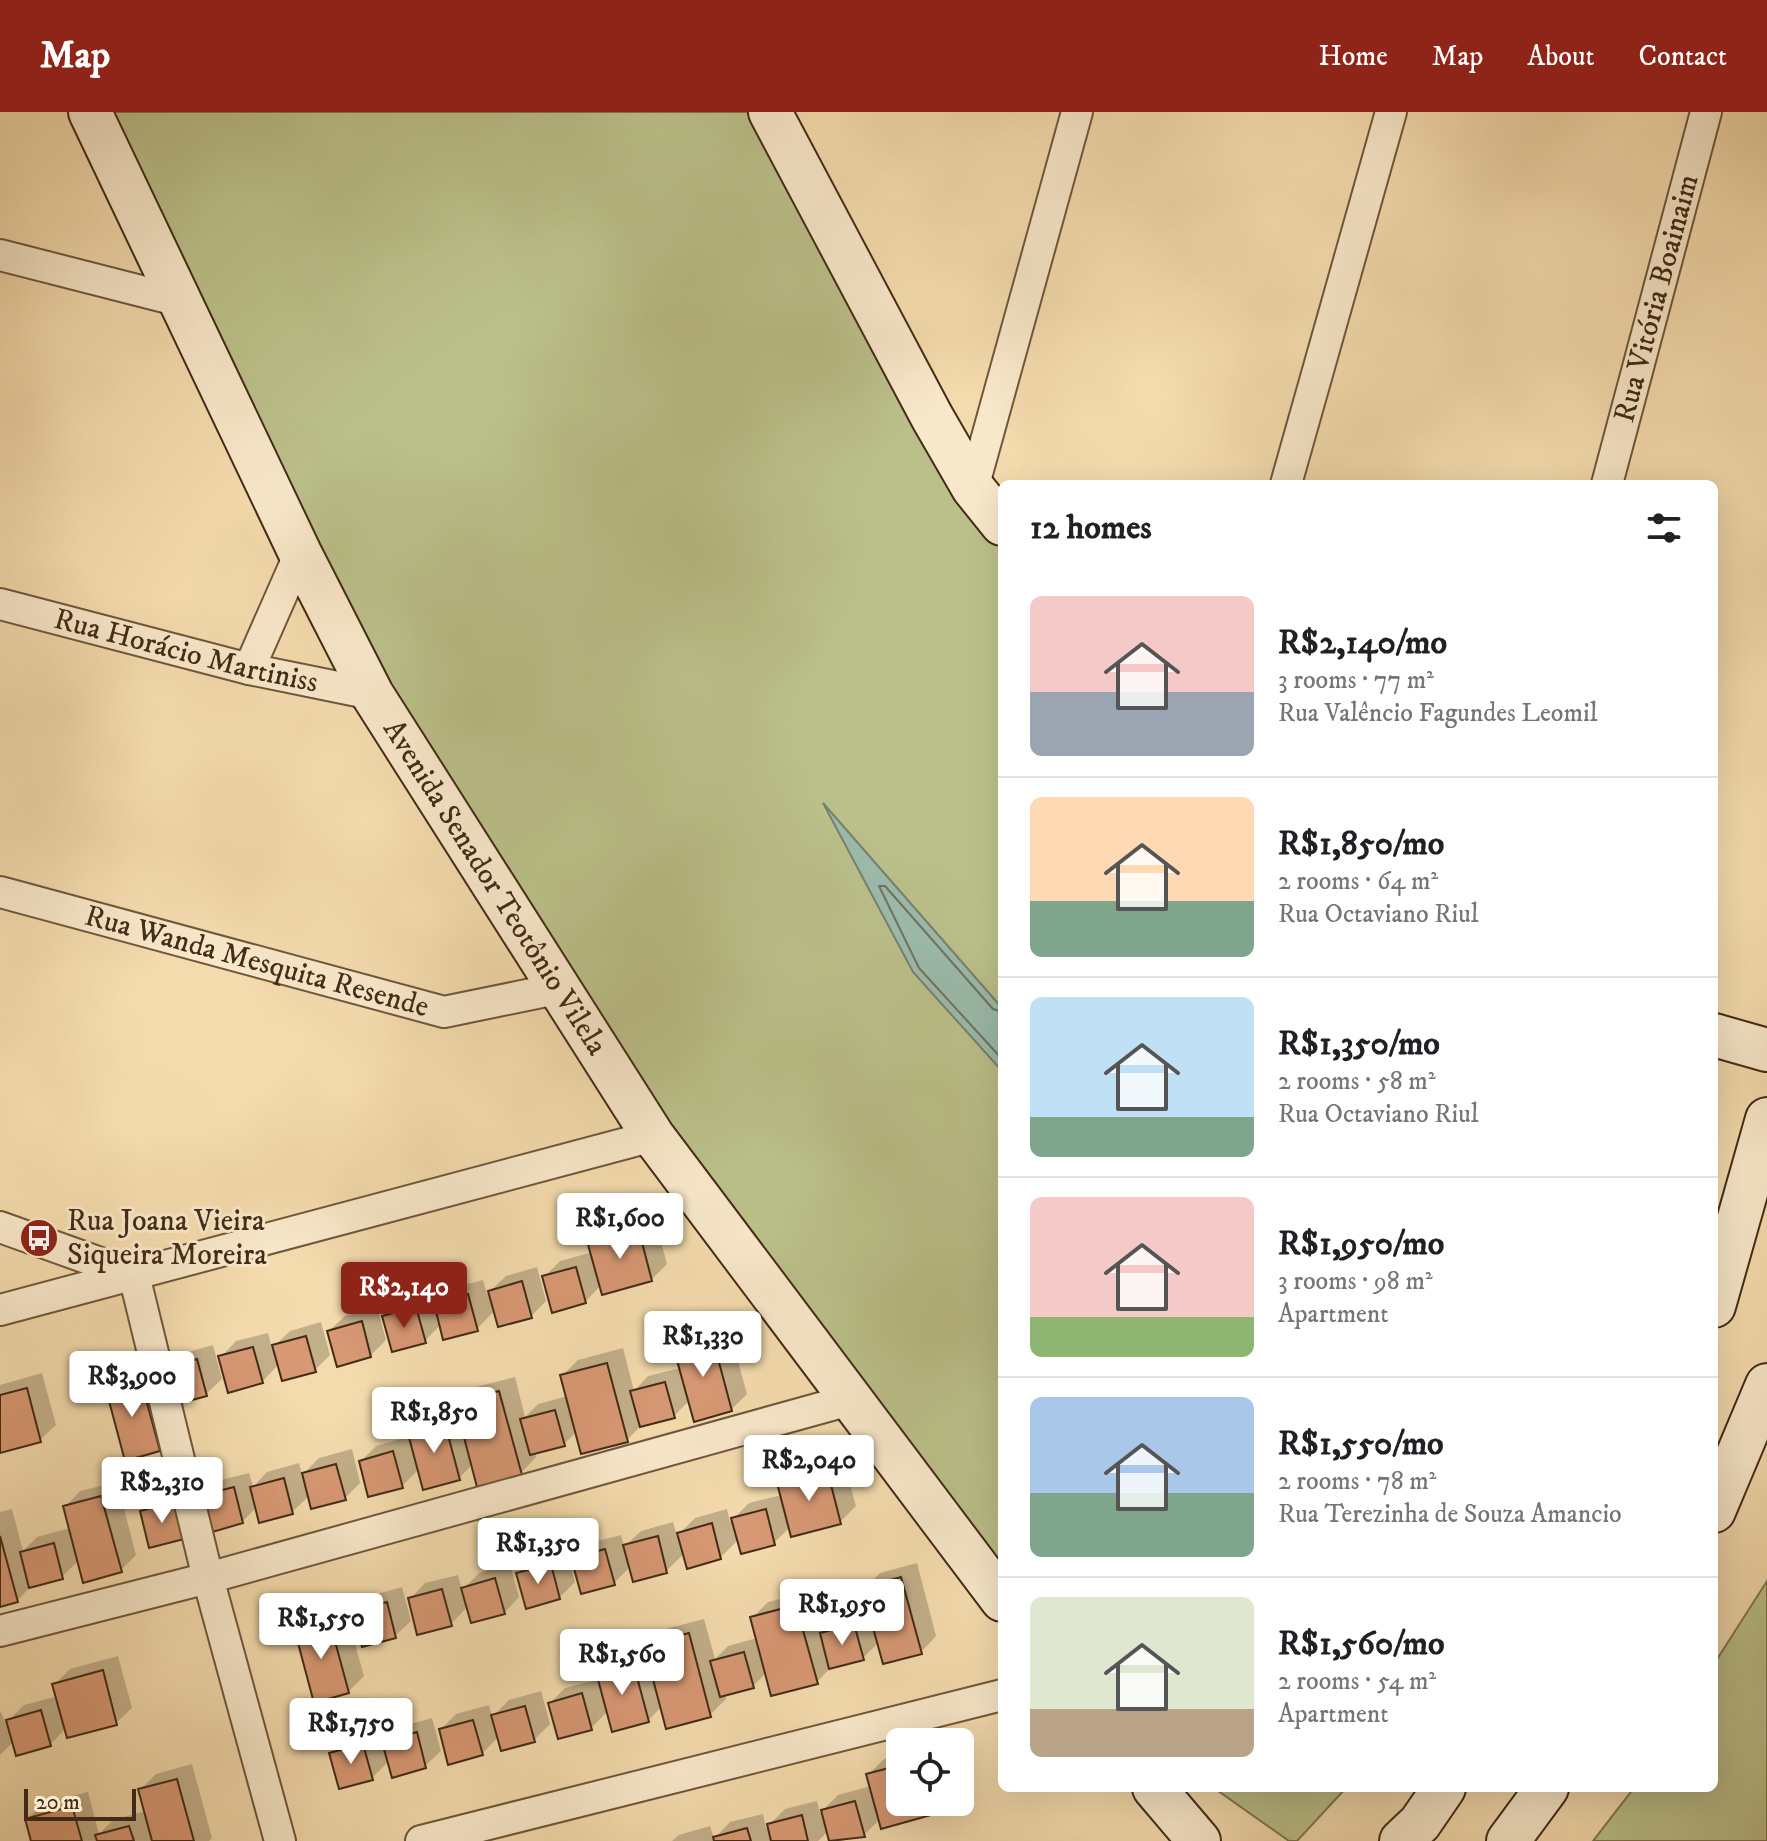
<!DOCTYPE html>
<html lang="en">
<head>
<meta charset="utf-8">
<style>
	body { margin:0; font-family:"IM FELL DW Pica",serif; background:#f6f6f6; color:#202124; height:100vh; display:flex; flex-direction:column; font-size:30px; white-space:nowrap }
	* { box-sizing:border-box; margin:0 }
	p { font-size:26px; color:#757577 }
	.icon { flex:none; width:44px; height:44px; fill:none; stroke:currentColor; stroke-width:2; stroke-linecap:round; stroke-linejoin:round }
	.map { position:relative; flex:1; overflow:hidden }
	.details { position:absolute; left:998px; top:368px; width:720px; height:1312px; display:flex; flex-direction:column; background:#fff; border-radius:12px; box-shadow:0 8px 32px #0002 }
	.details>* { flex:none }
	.buttons { position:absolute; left:886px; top:1616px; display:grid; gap:16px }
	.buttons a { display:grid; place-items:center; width:88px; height:88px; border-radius:12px; background:#fff; box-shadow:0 8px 32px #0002; font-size:40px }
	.scale { position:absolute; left:24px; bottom:20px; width:112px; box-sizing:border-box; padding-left:8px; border:4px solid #432b17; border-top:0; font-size:22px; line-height:28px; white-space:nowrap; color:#432b17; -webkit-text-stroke:6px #f8e8ca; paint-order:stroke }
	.price { position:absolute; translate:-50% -68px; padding:0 18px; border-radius:8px; background:#fff; color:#222; font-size:26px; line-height:52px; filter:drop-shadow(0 2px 4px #0008) }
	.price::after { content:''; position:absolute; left:50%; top:48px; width:24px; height:18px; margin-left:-12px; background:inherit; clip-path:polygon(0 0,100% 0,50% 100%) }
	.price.active { background:#8f2418; color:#fff }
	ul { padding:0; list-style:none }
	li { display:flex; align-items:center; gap:24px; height:200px; padding:0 32px }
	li+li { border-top:2px solid #e0e0e0 }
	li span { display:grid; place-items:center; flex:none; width:224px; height:160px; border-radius:12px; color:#555 }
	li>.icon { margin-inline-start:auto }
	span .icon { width:96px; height:96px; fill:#fffc; stroke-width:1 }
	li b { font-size:34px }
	h2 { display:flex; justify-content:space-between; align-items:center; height:96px; padding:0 32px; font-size:34px }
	header { display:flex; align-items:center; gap:48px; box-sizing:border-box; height:112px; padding:0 40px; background:#8f2418; color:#fff }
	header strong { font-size:38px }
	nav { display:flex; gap:44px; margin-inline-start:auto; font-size:28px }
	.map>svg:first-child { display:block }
</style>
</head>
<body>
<header>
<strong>Map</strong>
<nav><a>Home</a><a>Map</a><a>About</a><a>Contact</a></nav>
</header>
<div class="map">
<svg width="1767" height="1729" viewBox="0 0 1767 1729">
	<rect width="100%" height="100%" fill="#f4dbad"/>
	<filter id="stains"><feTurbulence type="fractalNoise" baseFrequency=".0025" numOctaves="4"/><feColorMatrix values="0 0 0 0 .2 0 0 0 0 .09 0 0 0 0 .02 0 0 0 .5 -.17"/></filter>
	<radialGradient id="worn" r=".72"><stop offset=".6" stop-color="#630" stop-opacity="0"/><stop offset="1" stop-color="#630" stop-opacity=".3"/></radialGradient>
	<path fill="#bbc08a" stroke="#7f7650" stroke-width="2" d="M102,0h671l229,417v1065l-346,-460 -269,-434z
		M1767,1469v260h-174l41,-53h80v-124z
		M1214,1676h132l-49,53h-8z"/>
	<path fill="#9cbbac" stroke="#788170" stroke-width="2" d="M823,691l179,205v63l-89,-99z"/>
	<path fill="#0003" d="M653,1101l14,51 -16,16 -50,5 -16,17 -41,-25 16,-16 33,-9 -3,-11 15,-15z
		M537,1155l9,34 -15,15 -36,-6 -18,19 -36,-5 -16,17 -41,-24 16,-16 31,-8 4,12 16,-17 32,-8 4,14 19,-18z
		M377,1195l9,33 -16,16 -41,-25 16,-15z
		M321,1210l9,33 -15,15 -36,-6 -17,18 -41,-25 15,-16 32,-8 4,15 18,-17z
		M727,1210l20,72 -16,16 -41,-10 -16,16 -31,8 -16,16 -50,-9 -13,13 -29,8 1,5 -15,16 -48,-9 -14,14 -40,-9 -17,17 -41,-25 15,-15 35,-10 -2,-6 15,-15 33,-9 15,-18 43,-11 10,40 13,-13 30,-8 -6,-20 16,-16 45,-12 11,43 14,-15 33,-8 -5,-21 15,-16z
		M213,1233l9,34 -16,15 -40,-25 15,-15z
		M155,1250l19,72 -15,15 -51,-62 15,-16z
		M42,1261l14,52 -16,15 -40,11v-66z
		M352,1337l8,34 -15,15 -35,-3 -18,17 -35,-5 -15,15 -41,-25 16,-16 32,-8 4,14 14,-15 32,-9 3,12 17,-17z
		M842,1343l14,51 -16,16 -50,5 -16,16 -35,-4 -19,19 -35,-5 -19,18 -35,-5 -17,17 -41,-24 16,-16 32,-8 3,12 17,-16 32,-9 4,14 18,-18 32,-9 3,13 19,-19 33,-8 -3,-12 15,-15z
		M117,1370l19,73 -15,15 -42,-10 -17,17 -30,8 -15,16 -17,4v-93l12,-3 11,42 14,-14 33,-9 -5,-21 15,-16z
		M189,1376l9,33 -56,-9 15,-15z
		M566,1437l9,33 -16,16 -41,-25 16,-15z
		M917,1451l19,73 -15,16 -42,-10 -16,16 -31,8 -15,16 -50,-10 -14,14 -29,8 2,5 -16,16 -48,-9 -14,15 -40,-10 -17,17 -41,-25 15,-15 35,-9 -2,-7 16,-15 33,-9 15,-18 42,-11 11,40 13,-13 29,-8 -5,-20 16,-16 44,-11 11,42 14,-14 33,-9 -5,-22 15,-15z
		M510,1452l9,33 -15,16 -36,-7 -17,18 -41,-25 15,-16 33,-8 4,15 17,-17z
		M402,1475l9,34 -16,15 -40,-25 15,-15z
		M344,1493l20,71 -16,16 -51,-63 15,-16z
		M118,1544l14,52 -16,15 -50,5 -16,17 -36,-4 -14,14v-44l6,12 18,-18 34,-9 -3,-12 15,-15z
		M541,1579l9,33 -16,16 -35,-4 -17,18 -41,-25 15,-15 33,-9 3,12 17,-17z
		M432,1606l9,33 -16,15 -36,-5 -17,17 -40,-24 15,-16 32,-8 3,14 18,-17z
		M900,1643v47h41l-11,11 -50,6 -16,16 -23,6h-10l-3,-10 -10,10h-146l7,-6 31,-9 4,13 16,-17 33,-8 3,14 19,-19 32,-8 3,12 18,-18 33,-9 -3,-11 16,-16z
		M192,1652l20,74 -3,3h-182l6,-1 -6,-21 16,-15 45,-12 11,42 14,-14 33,-9 -6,-21 16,-16z"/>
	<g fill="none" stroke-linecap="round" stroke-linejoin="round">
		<path stroke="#707362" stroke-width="2" d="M1002,900l-9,-3 -108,-123h-6l40,82 83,91"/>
	</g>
	<path fill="#d79873" stroke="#432b17" stroke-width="2" d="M638,1115l14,54 -50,14 -15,-54z
		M576,1155l10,36 -34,10 -10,-37z
		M522,1169l10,37 -34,9 -10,-36z
		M468,1182l10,37 -35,9 -9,-37z
		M416,1195l10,36 -34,9 -10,-36z
		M362,1209l9,36 -34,10 -10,-36z
		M306,1224l10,36 -34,9 -10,-36z
		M712,1224l20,75 -38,11 -21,-76z
		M253,1235l10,36 -35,10 -10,-37z
		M197,1247l10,37 -34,9 -10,-36z
		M607,1251l21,79 -47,12 -21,-79z
		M140,1265l20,74 -35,10 -20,-75z
		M665,1270l10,36 -35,9 -10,-36z
		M27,1276l14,54 -41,11v-58z
		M499,1279l23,84 -45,12 -22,-84z
		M555,1298l10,36 -35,9 -10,-36z
		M444,1308l16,60 -37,10 -16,-60z
		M393,1339l10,37 -35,9 -9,-36z
		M336,1352l10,36 -35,9 -9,-36z
		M827,1357l14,55 -50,13 -14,-54z
		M284,1366l9,36 -34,9 -9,-36z
		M234,1375l9,36 -34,10 -10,-37z
		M101,1384l21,76 -39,11 -20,-77z
		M174,1390l10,37 -35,9 -9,-37z
		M766,1397l9,36 -34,9 -10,-36z
		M712,1411l9,36 -34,10 -10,-36z
		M0,1424l18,66 -18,5z
		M658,1424l9,37 -34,9 -10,-37z
		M54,1431l9,36 -34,9 -9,-36z
		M605,1437l10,36 -34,9 -10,-36z
		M551,1452l9,35 -34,10 -10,-36z
		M901,1465l21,77 -39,10 -21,-76z
		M495,1466l10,36 -34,9 -10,-35z
		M442,1477l10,37 -35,9 -9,-37z
		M387,1490l9,36 -34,9 -9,-36z
		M796,1493l22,79 -47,12 -21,-79z
		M329,1507l20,74 -35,10 -20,-75z
		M854,1512l10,36 -35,9 -9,-36z
		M689,1521l22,84 -45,12 -22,-84z
		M744,1540l10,36 -34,9 -10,-36z
		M633,1550l16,60 -37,10 -16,-60z
		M103,1558l14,55 -50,13 -15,-54z
		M582,1581l10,37 -34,9 -10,-36z
		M525,1594l10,36 -34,9 -10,-36z
		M41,1598l10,36 -35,10 -10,-36z
		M473,1608l10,35 -35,10 -9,-36z
		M417,1620l9,36 -34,10 -10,-36z
		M363,1632l10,36 -34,9 -10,-36z
		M900,1653v37h28l3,13 -50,14 -15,-55z
		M177,1667l17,62h-42l-14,-52z
		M855,1689l10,36 -36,4 -8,-31z
		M72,1694l10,35h-51l-6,-22z
		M802,1703l6,26h-37l-4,-17z
		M129,1714l5,15h-37l-2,-6z
		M747,1716l4,13h-37l-1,-4z"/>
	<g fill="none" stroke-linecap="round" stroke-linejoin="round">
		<defs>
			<g id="street">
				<path d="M0,143l180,46"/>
				<path d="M1286,372l105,-372"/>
				<path id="s1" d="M1607,372l99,-372"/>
				<path d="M973,376l104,-376"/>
				<path id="s2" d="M0,492l249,65 123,25"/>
				<path d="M249,557l51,-116"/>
				<path id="s3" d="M0,780l444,120 117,-24"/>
				<path d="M0,1115l134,48 74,303 72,263"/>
				<path d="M0,1198l653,-174"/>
				<path d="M0,1519l208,-53 645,-179"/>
				<path d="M421,1729l581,-146"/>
			</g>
			<g id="secondary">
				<path id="s4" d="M90,0l210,441 72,141 281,442 349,464"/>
				<path d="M770,0l162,305 41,71 29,36"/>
				<path d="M1714,923l53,15"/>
				<path d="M1714,1194l53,-187"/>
				<path d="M1714,1399l53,-126"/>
				<path d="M1154,1676l45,53"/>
				<path d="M1401,1729l19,-18 24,-35"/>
				<path d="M1508,1729l39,-53"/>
			</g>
		</defs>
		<use href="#street" stroke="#6f573c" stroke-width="34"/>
		<use href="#secondary" stroke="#432b17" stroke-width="46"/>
		<use href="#street" stroke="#f8e8ca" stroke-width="30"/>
		<use href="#secondary" stroke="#f8e8ca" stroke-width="42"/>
	</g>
	<defs>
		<symbol id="bus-disc" viewBox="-11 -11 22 22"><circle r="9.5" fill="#8f2418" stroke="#f8e8ca"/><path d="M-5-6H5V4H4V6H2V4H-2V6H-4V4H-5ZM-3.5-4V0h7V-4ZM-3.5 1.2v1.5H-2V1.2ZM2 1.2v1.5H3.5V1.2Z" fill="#fff"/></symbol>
	</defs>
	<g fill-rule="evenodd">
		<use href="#bus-disc" x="17" y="1104" width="44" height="44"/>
	</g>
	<g text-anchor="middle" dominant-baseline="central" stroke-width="6" stroke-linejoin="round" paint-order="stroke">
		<g font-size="30" fill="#432b17" stroke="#f8e8ca">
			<text stroke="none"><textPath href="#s1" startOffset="192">Rua Vitória Boainaim</textPath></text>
			<text stroke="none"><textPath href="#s2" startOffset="192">Rua Horácio Martiniss</textPath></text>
			<text stroke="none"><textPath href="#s4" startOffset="876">Avenida Senador Teotônio Vilela</textPath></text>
			<text stroke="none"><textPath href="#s3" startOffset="266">Rua Wanda Mesquita Resende</textPath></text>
		</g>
		<g font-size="30" fill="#432b17" stroke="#f8e8ca" text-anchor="start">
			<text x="67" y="1109">Rua Joana Vieira<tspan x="67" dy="34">Siqueira Moreira</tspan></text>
		</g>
	</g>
	<rect width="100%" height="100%" filter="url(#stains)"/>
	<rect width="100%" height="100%" fill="url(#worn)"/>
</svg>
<div class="buttons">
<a><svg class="icon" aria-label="locate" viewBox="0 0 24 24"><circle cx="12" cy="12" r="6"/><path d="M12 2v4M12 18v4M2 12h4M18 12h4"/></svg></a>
</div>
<div class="scale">20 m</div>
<b class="price" style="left:620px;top:1149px">R$1,600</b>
<b class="price active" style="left:404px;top:1218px">R$2,140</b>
<b class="price" style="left:703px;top:1267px">R$1,330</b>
<b class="price" style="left:132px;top:1307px">R$3,900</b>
<b class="price" style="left:434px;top:1343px">R$1,850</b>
<b class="price" style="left:809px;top:1391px">R$2,040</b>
<b class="price" style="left:162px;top:1413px">R$2,310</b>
<b class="price" style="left:538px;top:1474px">R$1,350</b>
<b class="price" style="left:842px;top:1535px">R$1,950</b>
<b class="price" style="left:321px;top:1549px">R$1,550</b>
<b class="price" style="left:622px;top:1585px">R$1,560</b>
<b class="price" style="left:351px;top:1654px">R$1,750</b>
<section class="details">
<h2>12 homes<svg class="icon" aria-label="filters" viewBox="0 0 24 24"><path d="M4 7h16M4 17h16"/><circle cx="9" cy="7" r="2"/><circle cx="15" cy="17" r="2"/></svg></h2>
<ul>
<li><span style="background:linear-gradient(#f6c9c9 60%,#9aa5b1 0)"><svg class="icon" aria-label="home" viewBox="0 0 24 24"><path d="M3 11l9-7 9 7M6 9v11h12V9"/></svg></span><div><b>R$2,140/mo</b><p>3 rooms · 77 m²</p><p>Rua Valêncio Fagundes Leomil</p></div></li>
<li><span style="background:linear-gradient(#ffd9b3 65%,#7fa58c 0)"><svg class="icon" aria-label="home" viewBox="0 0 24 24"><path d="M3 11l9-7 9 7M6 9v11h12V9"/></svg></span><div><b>R$1,850/mo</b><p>2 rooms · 64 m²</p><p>Rua Octaviano Riul</p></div></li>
<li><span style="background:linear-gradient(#bfe0f5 75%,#7fa58c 0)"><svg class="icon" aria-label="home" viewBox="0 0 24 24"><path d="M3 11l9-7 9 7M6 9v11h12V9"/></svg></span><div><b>R$1,350/mo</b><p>2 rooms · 58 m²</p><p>Rua Octaviano Riul</p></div></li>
<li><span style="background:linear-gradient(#f6c9c9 75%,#8fb573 0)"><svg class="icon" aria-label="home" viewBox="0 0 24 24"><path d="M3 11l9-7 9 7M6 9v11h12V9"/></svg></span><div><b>R$1,950/mo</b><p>3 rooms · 98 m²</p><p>Apartment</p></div></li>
<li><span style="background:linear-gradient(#a9c7e8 60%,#7fa58c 0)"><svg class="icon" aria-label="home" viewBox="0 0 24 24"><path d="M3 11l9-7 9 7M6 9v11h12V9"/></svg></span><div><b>R$1,550/mo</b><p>2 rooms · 78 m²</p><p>Rua Terezinha de Souza Amancio</p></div></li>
<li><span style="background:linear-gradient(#dfe7d0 70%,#b9a48a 0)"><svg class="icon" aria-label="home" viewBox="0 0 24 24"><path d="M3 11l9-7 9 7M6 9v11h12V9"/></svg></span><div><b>R$1,560/mo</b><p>2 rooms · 54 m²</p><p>Apartment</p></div></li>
</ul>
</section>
</div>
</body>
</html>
